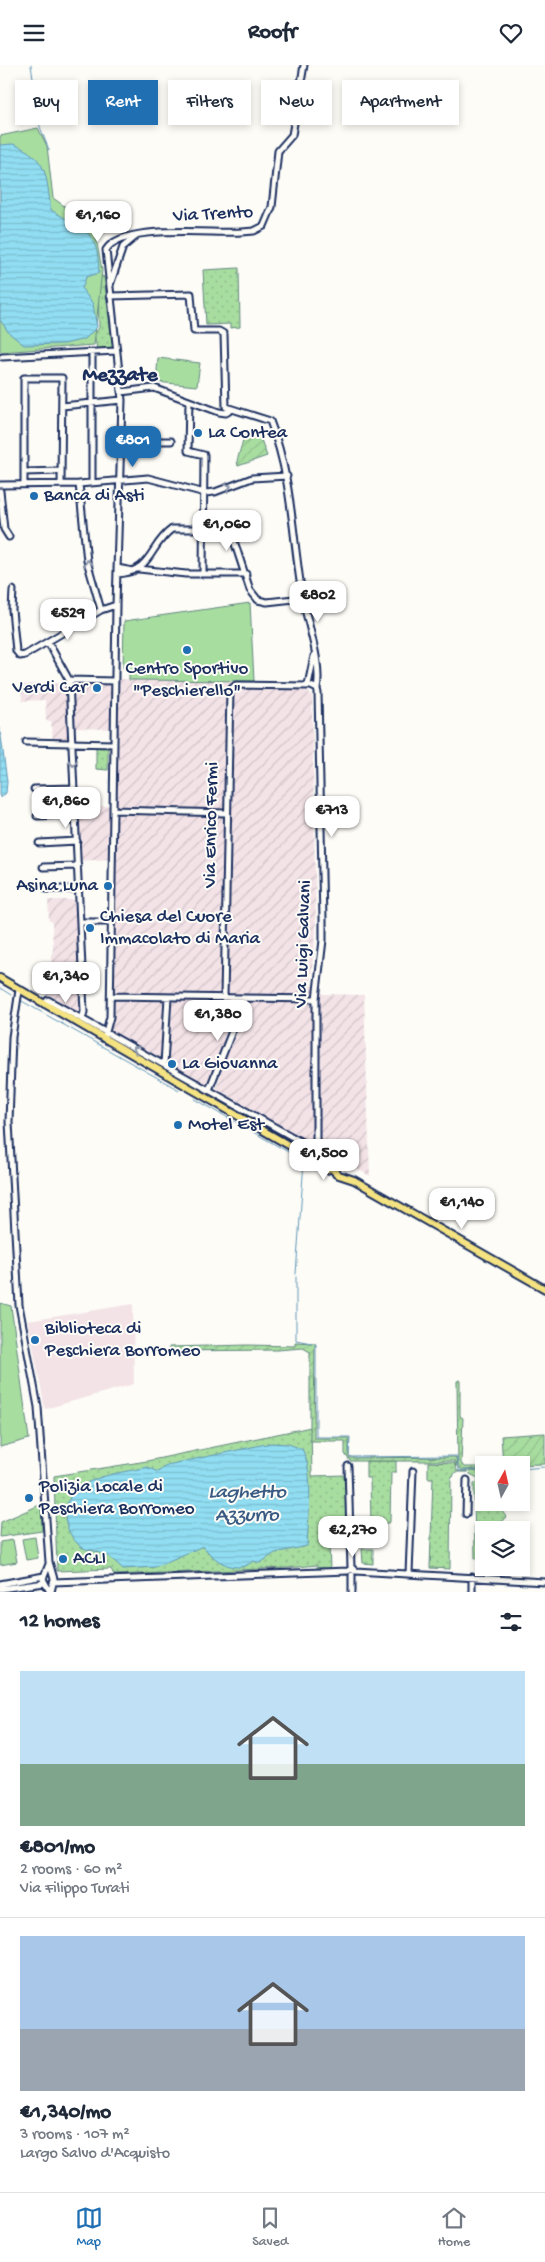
<!DOCTYPE html>
<html lang="en">
<head>
<meta charset="utf-8">
<style>
	body { margin:0; font-family:"Gochi Hand",sans-serif; background:#f6f6f7; color:#1f2937; height:100vh; display:flex; flex-direction:column; font-size:19px; white-space:nowrap }
	* { box-sizing:border-box; margin:0 }
	p { font-size:16px; color:#747a83 }
	.icon { flex:none; width:28px; height:28px; fill:none; stroke:currentColor; stroke-width:2; stroke-linecap:round; stroke-linejoin:round }
	.map { position:relative; height:1527px; overflow:hidden }
	.drawer { display:flex; flex-direction:column; background:#fff; flex:1 }
	.drawer>* { flex:none }
	.guide { position:absolute; left:15px; top:15px; width:515px; height:45px; display:flex; gap:10px }
	.needle { width:32px; rotate:8deg }
	.fabs { position:absolute; left:475px; top:1391px; display:grid; gap:10px }
	.fabs a { display:grid; place-items:center; width:55px; height:55px; border-radius:0px; background:#fff; box-shadow:0 2px 8px #0003; font-size:25px }
	.price { position:absolute; translate:-50% -42px; padding:0 11px; border-radius:10px; background:#fff; color:#222; font-size:16px; line-height:32px; filter:drop-shadow(0 1px 2px #0008) }
	.price::after { content:''; position:absolute; left:50%; top:30px; width:15px; height:11px; margin-left:-8px; background:inherit; clip-path:polygon(0 0,100% 0,50% 100%) }
	.price.active { background:#1f6fb2; color:#fff }
	ul { padding:0; list-style:none }
	li { display:grid; align-content:center; gap:10px; height:265px; padding:0 20px }
	li+li { border-top:1px solid #e0e1e3 }
	li span { display:grid; place-items:center; height:155px; border-radius:0px; color:#555 }
	li>.icon { margin-inline-start:auto }
	span .icon { width:90px; height:90px; fill:#fffc; stroke-width:1 }
	li b { font-size:21px }
	h2 { display:flex; justify-content:space-between; align-items:center; height:60px; padding:0 20px; font-size:21px }
	.tag { padding:0 18px; border-radius:0px; background:#fff; box-shadow:0 2px 8px #0003; font-size:18px; line-height:45px }
	.tag.active { background:#1f6fb2; color:#fff }
	header { display:flex; justify-content:space-between; align-items:center; height:65px; padding:0 20px; background:#fff; font-size:22px; font-weight:700 }
	.tab-bar { display:flex; justify-content:space-around; align-items:center; height:70px; border-top:1px solid #e0e1e3; background:#fff; font-size:14px; color:#747a83 }
	.tab-bar a { display:grid; justify-items:center; gap:2px }
	.tab-bar .active { color:#1f6fb2 }
	.map>svg:first-child { display:block }
</style>
</head>
<body>
<header><svg class="icon" aria-label="menu" viewBox="0 0 24 24"><path d="M4 6h16M4 12h16M4 18h16"/></svg>Roofr<svg class="icon" aria-label="heart" viewBox="0 0 24 24"><path d="M12 20l-8-8c-3-5 5-10 8-4 3-6 11-1 8 4z"/></svg></header>
<div class="map">
<svg width="545" height="1527" viewBox="0 0 545 1527">
	<defs>
		<pattern id="industrial-furrows" width="10" height="10" patternUnits="userSpaceOnUse" patternTransform="scale(1.25)"><rect width="10" height="10" fill="#f3e3e7"/><path d="M-1 1l2-2M0 10L10 0M9 11l2-2" fill="none" stroke="#d0c3c9"/></pattern>
		<pattern id="grass-dots" width="8" height="8" patternUnits="userSpaceOnUse" patternTransform="scale(1.25)"><rect width="8" height="8" fill="#a8dda0"/><path d="M2 2h.1M6 6h.1" fill="none" stroke="#90be8c" stroke-width="1.8" stroke-linecap="round"/></pattern>
		<pattern id="garden-furrows" width="10" height="10" patternUnits="userSpaceOnUse" patternTransform="scale(1.25)"><rect width="10" height="10" fill="#a8dda0"/><path d="M-1 1l2-2M0 10L10 0M9 11l2-2" fill="none" stroke="#90be8c"/></pattern>
		<pattern id="water-rules" width="6" height="5" patternUnits="userSpaceOnUse" patternTransform="scale(1.25)"><rect width="6" height="5" fill="#91ddf1"/><path d="M0 2.5h6" fill="none" stroke="#7cbed1"/></pattern>
	</defs>
	<rect width="100%" height="100%" fill="#fdfcf7"/>
	<filter id="ink" filterUnits="userSpaceOnUse"><feTurbulence type="fractalNoise" baseFrequency=".02" numOctaves="2"/><feDisplacementMap in="SourceGraphic" scale="10" xChannelSelector="R" yChannelSelector="G"/><feConvolveMatrix kernelMatrix="1 2 1 2 8 2 1 2 1" color-interpolation-filters="sRGB"/></filter>
	<g filter="url(#ink)">
		<path fill="#f3e3e7" d="M133,1239l1,80 -89,25 -17,-88z"/>
		<path fill="url(#industrial-furrows)" d="M116,614l184,4 12,13 4,236 -6,52 13,10 41,1 6,181 -154,-87 24,-78 -32,76 -110,-59 5,-1 7,-10z
			M71,616l42,1v47l-40,-1z
			M68,618l3,59 -18,-1 -2,-20h-5l-1,-21 -23,1 -1,-16z
			M77,741h34l-1,53 -31,2z
			M48,835h30l5,111 -3,2 -33,-16 6,-49 -1,-27h-3z"/>
		<path fill="url(#grass-dots)" stroke="#62867f" d="M239,203l1,59 -10,1v-4l-24,1 -3,-55z
			M98,209l6,3 9,71 -16,1 -3,-15 5,-6z
			M96,682h12v23l-12,-1z
			M311,1362l1,49 34,-1v48h-18l2,45h-13v-3l-30,3 -173,7 -3,-6 -54,2 -3,-95 93,-15z
			M366,1396h30v11h-5l-1,50 -2,1 -17,1 -1,-46h-4z
			M428,1397l26,1 3,8 11,1h-13l-2,5h-2l-1,92 -20,-1 3,-90h-5z
			M469,1406l15,1v31h21l-5,5 6,9 -13,13h-9v28h-9l-1,-74 4,-2v-4l-8,-4z
			M42,1439v27l-42,6 1,-15z
			M362,1484h11v15l-10,-1z"/>
		<path fill="url(#garden-furrows)" stroke="#62867f" d="M245,368l15,4 7,19 -29,10 -1,-5z
			M295,1277l20,1 -1,95h35v20l105,-1 3,1 -1,9 -2,-6h-104l-5,-7v-13h-35v-89l-7,-4 -26,2 -108,1v-4l78,-2 48,1z
			M460,1315v36l3,2 -2,45 3,4h20v2l-22,1 -4,-3 -1,-86z
			M545,1368v31l-42,1 -2,-29z"/>
		<path fill="#a8dda0" stroke="#62867f" d="M38,63l9,18 6,52 41,29 8,43 -8,75 -94,7v-216z
			M158,293l42,5 -3,23 -41,-4z
			M250,538l4,78 -125,-1v-12h-6l1,-47z
			M0,1238l11,3 18,133 -29,8z
			M35,1472l3,21 -12,2 -4,-21z
			M13,1475l4,22 -17,3v-23z"/>
		<path fill="url(#water-rules)" stroke="#6297b6" d="M13,79c36,14 33,33 38,66 34,21 47,19 48,63l-13,4 -4,12 11,15 4,23 -12,12 -21,5 -40,1 -15,-12 -9,-13v-175z
			M0,663l7,54 -1,11 -6,5z
			M271,1378l17,1 14,5c13,24 6,70 5,97l-32,7 -15,10 -7,-2c-17,15 -40,-1 -50,-15l-48,21 -32,2c-8,-8 -14,-13 -25,-17 -6,-2 -13,-2 -18,-6 -9,-8 -14,-19 -15,-30 0,-40 54,-42 82,-49l11,5 9,-7z"/>
		<g fill="none" stroke-linecap="round" stroke-linejoin="round">
			<path stroke="#6297b6" stroke-width="1" d="M31,0l9,62 9,23
				M0,923l11,7
				M20,935l159,90
				M195,1034l109,62 -8,113
				M296,1212v63l20,4v93h34l-1,18 2,2 105,-1 3,15 25,-1
				M521,1404l24,-2"/>
			<defs>
				<path id="minor" d="M110,220l13,-38 12,-10
					M110,231l81,-2 3,37h25l5,3 2,73 44,14c23,58 22,118 33,179 5,25 19,64 14,89
					M92,287v130
					M2,292l114,-6
					M121,327l33,-4 65,24 7,1 5,-3
					M189,336l-1,50 16,4 -1,119
					M62,341l60,-6
					M120,376h51
					M24,407l37,-1
					M24,419v-106h38l-1,106
					M79,419l8,77 14,49
					M0,420l79,-1 69,-6 57,15 10,-1 37,-14 35,-2
					M0,426l4,38 5,8
					M117,503l16,3
					M139,504l47,5h60
					M117,509c36,-2 32,-29 55,-45h42l14,5 6,7 16,49 8,10 9,2 36,-4
					M13,525l-1,20 4,41 4,5 5,-1 76,-45 15,-5
					M48,577l21,38 15,332 -2,7
					M69,615l46,1
					M308,620l6,-29
					M26,677l88,2
					M34,724l40,-1
					M113,745l113,3
					M37,751l39,-2
					M39,778l38,-2
					M43,802l35,-1
					M47,824h32
					M80,857h32
					M19,925l-7,47 -3,85 10,183 19,102 11,155 5,17 -3,13
					M111,931l205,3
					M224,933l6,-308 6,-5 75,1 6,3 1,4 5,226v21l-7,59v140l3,10
					M44,939l4,-4 257,144 7,4 5,-7
					M104,974l6,-22 6,-412 6,-205 -16,-150c15,-27 106,-16 136,-18l12,-1 10,-5 8,-19 6,-56 14,-16 12,-70
					M164,1000l4,-68
					M209,1025l34,-87v-5
					M348,1401l3,102
					M466,1449l1,-34
					M49,1499l-6,15 7,13
					M409,1509l4,-103
					M352,1510v17
					M53,1517l295,-11 4,-3 3,3 190,11
					M0,1519l44,-8
					M0,1524l45,-6
					M472,1527v-15"/>
				<path id="major" d="M0,913l297,172 21,-1 9,16 12,10
					M298,1087l29,18
					M336,1109l18,6 191,109"/>
			</defs>
			<use href="#minor" stroke="#1b2f5e" stroke-width="9"/>
			<use href="#major" stroke="#1b2f5e" stroke-width="10"/>
			<use href="#minor" stroke="#fdfcf7" stroke-width="5"/>
			<use href="#major" stroke="#f5e382" stroke-width="6"/>
		</g>
		<defs><path id="oneway-chevron" d="M-2-3.5L2.5 0L-2 3.5" fill="none" stroke-width="1.6" stroke-linecap="round" stroke-linejoin="round" transform="scale(1.25)"/></defs>
		<g stroke="#8c96aa">
			<use href="#oneway-chevron" transform="translate(228 422) rotate(-22)"/>
			<use href="#oneway-chevron" transform="translate(88 498) rotate(-102)"/>
			<use href="#oneway-chevron" transform="translate(73 698) rotate(87)"/>
			<use href="#oneway-chevron" transform="translate(136 984) rotate(-150)"/>
		</g>
	</g>
	<g fill="#1f6fb2" stroke="#fdfcf7" stroke-width="2">
		<circle cx="198" cy="368" r="5"/>
		<circle cx="34" cy="431" r="5"/>
		<circle cx="187" cy="585" r="5"/>
		<circle cx="97" cy="623" r="5"/>
		<circle cx="108" cy="821" r="5"/>
		<circle cx="90" cy="863" r="5"/>
		<circle cx="172" cy="999" r="5"/>
		<circle cx="178" cy="1060" r="5"/>
		<circle cx="35" cy="1275" r="5"/>
		<circle cx="29" cy="1433" r="5"/>
		<circle cx="63" cy="1494" r="5"/>
	</g>
	<g text-anchor="middle" dominant-baseline="central" stroke-width="4" stroke-linejoin="round" paint-order="stroke">
		<g font-size="19" fill="#1b2f5e" stroke="#fdfcf7">
			<text transform="translate(213 150) rotate(-3)">Via Trento</text>
			<text transform="translate(212 760) rotate(-89)">Via Enrico Fermi</text>
			<text transform="translate(304 879) rotate(-88)">Via Luigi Galvani</text>
		</g>
		<g font-size="19" fill="#1b2f5e" stroke="#fdfcf7" text-anchor="start">
			<text x="208" y="368">La Contea</text>
			<text x="44" y="431">Banca di Asti</text>
			<text x="187" y="604" text-anchor="middle">Centro Sportivo<tspan x="187" dy="22">"Peschierello"</tspan></text>
			<text x="87" y="623" text-anchor="end">Verdi Car</text>
			<text x="98" y="821" text-anchor="end">Asina Luna</text>
			<text x="100" y="852">Chiesa del Cuore<tspan x="100" dy="22">Immacolato di Maria</tspan></text>
			<text x="182" y="999">La Giovanna</text>
			<text x="188" y="1060">Motel Est</text>
			<text x="45" y="1264">Biblioteca di<tspan x="45" dy="22">Peschiera Borromeo</tspan></text>
			<text x="39" y="1422">Polizia Locale di<tspan x="39" dy="22">Peschiera Borromeo</tspan></text>
			<text x="73" y="1494">ACLI</text>
		</g>
		<g font-size="20" font-style="italic" fill="#385a83" stroke="#fdfcf7">
			<text x="247" y="1428">Laghetto<tspan x="247" dy="23">Azzurro</tspan></text>
		</g>
		<g font-size="21" font-weight="bold" fill="#1b2f5e" stroke="#fdfcf7">
			<text x="120" y="311">Mezzate</text>
		</g>
	</g>
</svg>
<div class="fabs">
<a><svg class="needle" viewBox="-14 -14 28 28"><path d="M0-13l5 13h-10z" fill="#e53935"/><path d="M0 13l5-13h-10z" fill="#747a83"/></svg></a>
<a><svg class="icon" aria-label="layers" viewBox="0 0 24 24"><path d="M12 4l9 5-9 5-9-5zM3 14l9 5 9-5"/></svg></a>
</div>
<b class="price" style="left:98px;top:178px">€1,160</b>
<b class="price active" style="left:133px;top:403px">€801</b>
<b class="price" style="left:227px;top:487px">€1,060</b>
<b class="price" style="left:318px;top:558px">€802</b>
<b class="price" style="left:68px;top:576px">€529</b>
<b class="price" style="left:66px;top:764px">€1,860</b>
<b class="price" style="left:332px;top:773px">€713</b>
<b class="price" style="left:66px;top:939px">€1,340</b>
<b class="price" style="left:218px;top:977px">€1,380</b>
<b class="price" style="left:324px;top:1116px">€1,500</b>
<b class="price" style="left:462px;top:1165px">€1,140</b>
<b class="price" style="left:353px;top:1493px">€2,270</b>
<div class="guide">
<a class="tag">Buy</a>
<a class="tag active">Rent</a>
<a class="tag">Filters</a>
<a class="tag">New</a>
<a class="tag">Apartment</a>
</div>
</div>
<section class="drawer">
<h2>12 homes<svg class="icon" aria-label="filters" viewBox="0 0 24 24"><path d="M4 7h16M4 17h16"/><circle cx="9" cy="7" r="2"/><circle cx="15" cy="17" r="2"/></svg></h2>
<ul>
<li><span style="background:linear-gradient(#bfe0f5 60%,#7fa58c 0)"><svg class="icon" aria-label="home" viewBox="0 0 24 24"><path d="M3 11l9-7 9 7M6 9v11h12V9"/></svg></span><div><b>€801/mo</b><p>2 rooms · 60 m²</p><p>Via Filippo Turati</p></div></li>
<li><span style="background:linear-gradient(#a9c7e8 60%,#9aa5b1 0)"><svg class="icon" aria-label="home" viewBox="0 0 24 24"><path d="M3 11l9-7 9 7M6 9v11h12V9"/></svg></span><div><b>€1,340/mo</b><p>3 rooms · 107 m²</p><p>Largo Salvo d'Acquisto</p></div></li>
</ul>
</section>
<nav class="tab-bar">
<a class="active"><svg class="icon" aria-label="map" viewBox="0 0 24 24"><path d="M3 6l6-2 6 2 6-2v14l-6 2-6-2-6 2zM9 4v14M15 6v14"/></svg>Map</a>
<a><svg class="icon" aria-label="saved" viewBox="0 0 24 24"><path d="M7 4h10v16l-5-4-5 4z"/></svg>Saved</a>
<a><svg class="icon" aria-label="home" viewBox="0 0 24 24"><path d="M3 11l9-7 9 7M6 9v11h12V9"/></svg>Home</a>
</nav>
</body>
</html>
